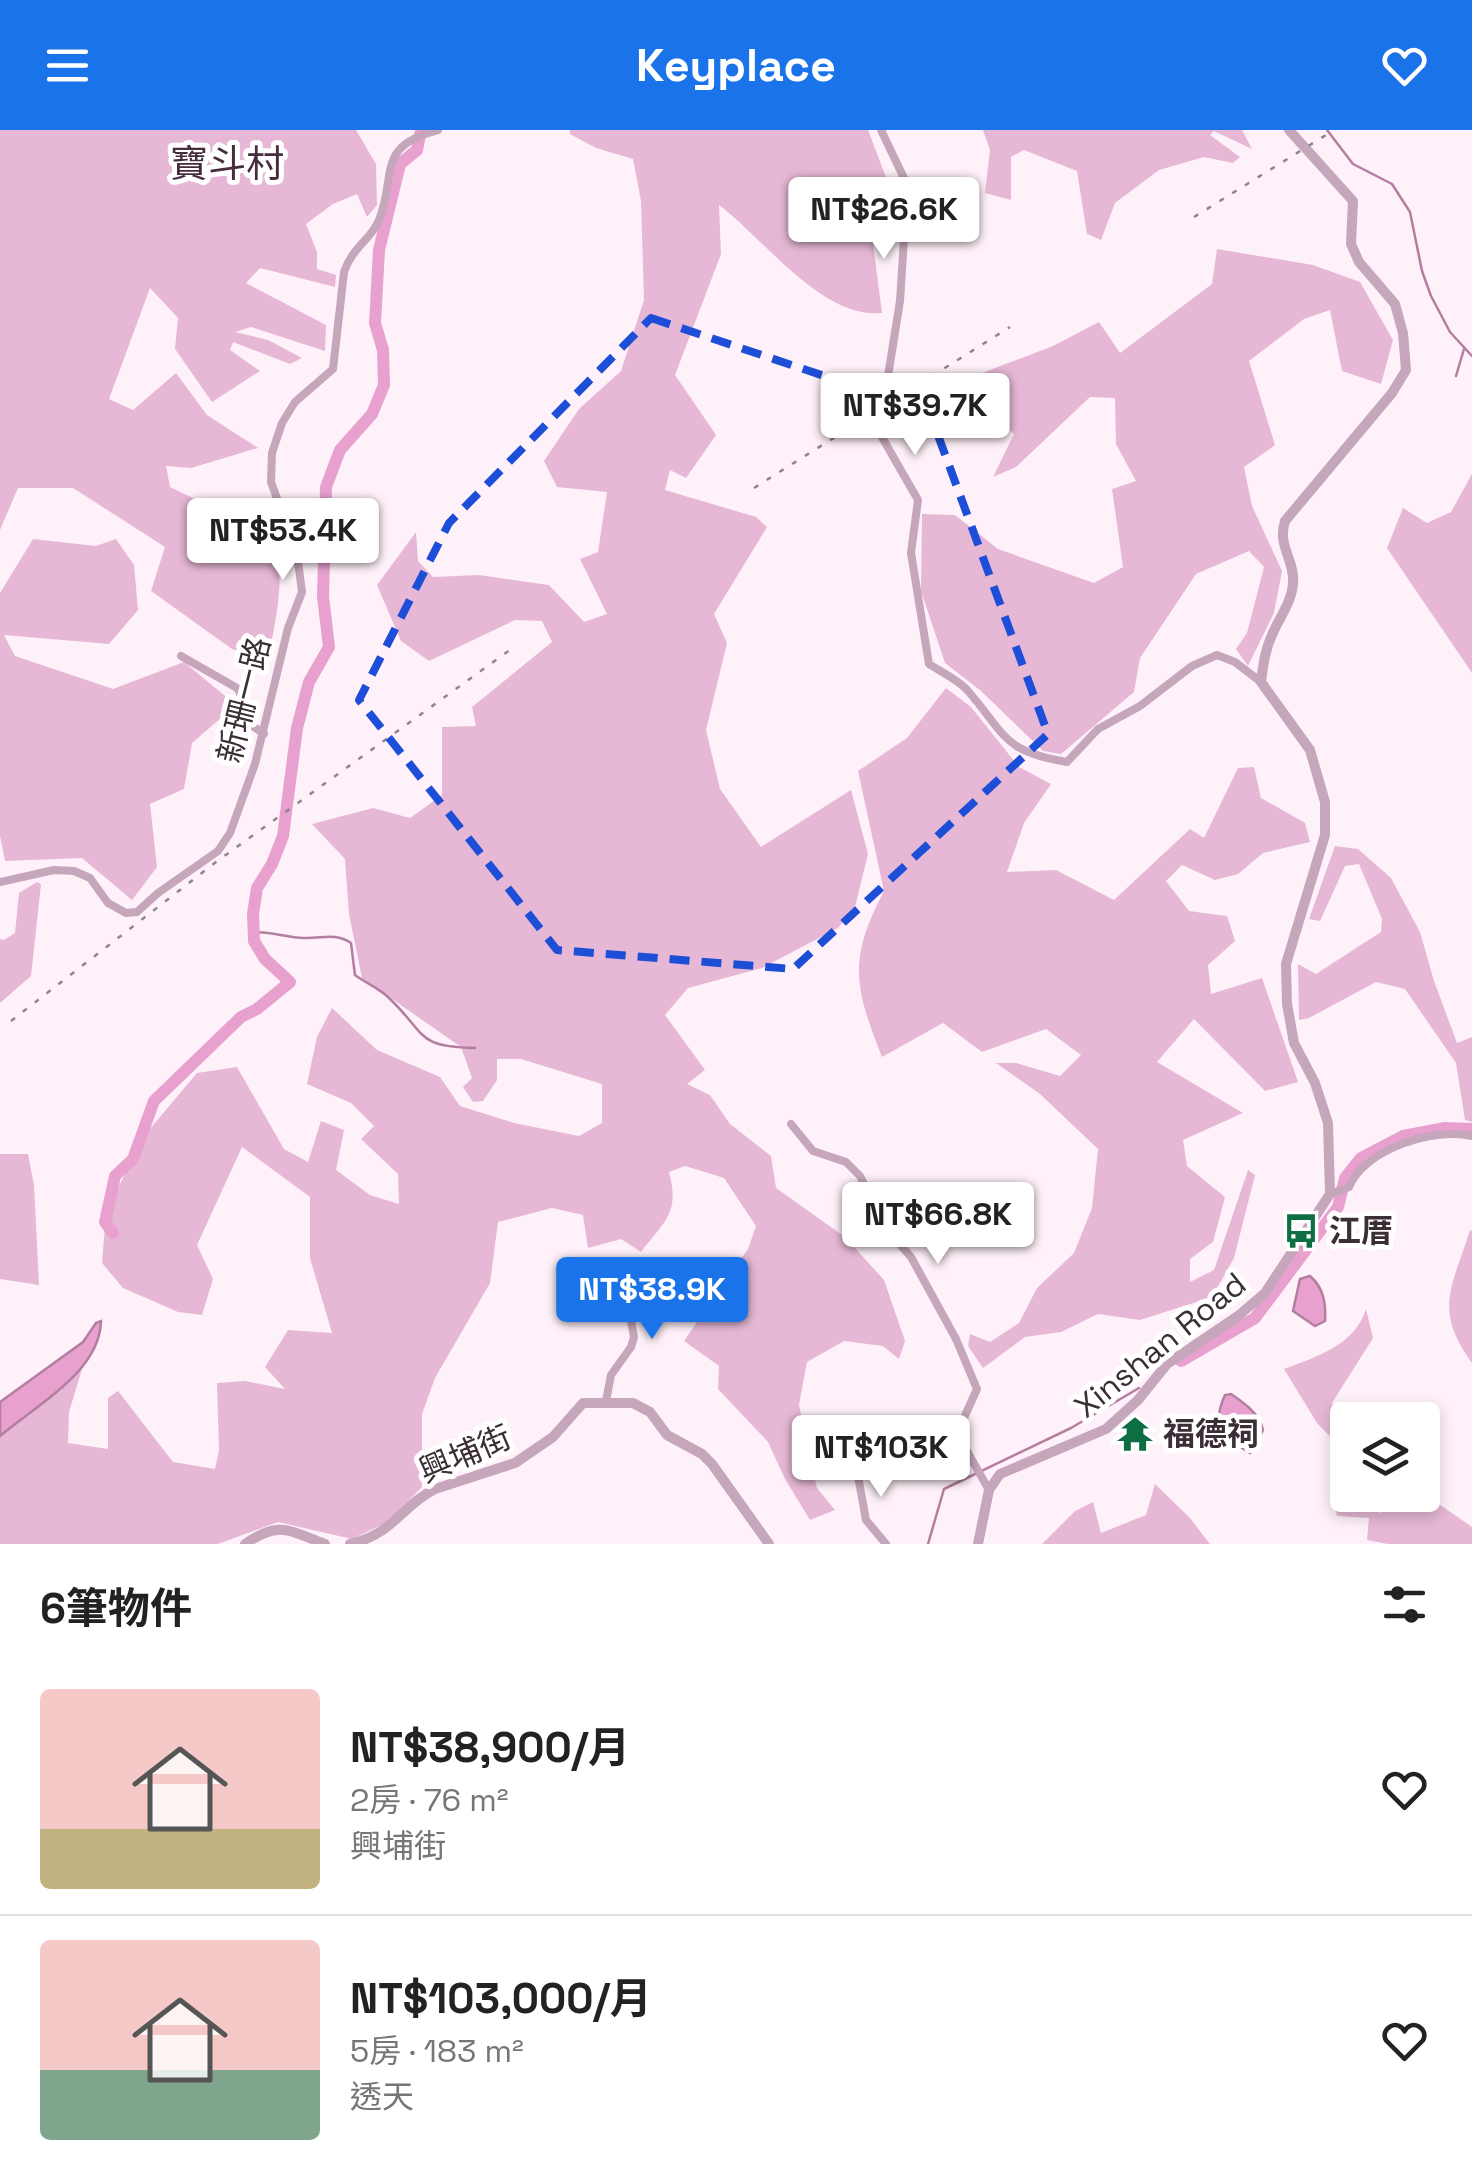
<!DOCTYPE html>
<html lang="zh-TW">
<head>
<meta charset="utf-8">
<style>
	body { margin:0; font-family:"Space Grotesk","Noto Sans TC",sans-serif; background:#f6f6f6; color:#222; height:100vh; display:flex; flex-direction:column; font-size:38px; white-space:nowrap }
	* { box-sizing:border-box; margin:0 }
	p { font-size:32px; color:#767676 }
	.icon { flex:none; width:55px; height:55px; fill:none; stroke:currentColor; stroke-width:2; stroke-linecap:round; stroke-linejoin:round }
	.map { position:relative; height:1414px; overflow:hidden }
	.side { display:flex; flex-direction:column; background:#fff; flex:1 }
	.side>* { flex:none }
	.fabs { position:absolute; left:1330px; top:1272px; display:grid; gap:20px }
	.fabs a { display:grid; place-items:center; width:110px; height:110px; border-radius:10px; background:#fff; box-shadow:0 5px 15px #0003; font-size:50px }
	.price { position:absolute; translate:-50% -85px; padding:0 22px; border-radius:10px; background:#fff; color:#222; font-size:32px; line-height:65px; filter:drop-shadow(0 2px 5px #0008) }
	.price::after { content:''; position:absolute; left:50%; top:60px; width:30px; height:22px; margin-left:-15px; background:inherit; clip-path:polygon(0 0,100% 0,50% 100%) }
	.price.selected { background:#1a73e8; color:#fff }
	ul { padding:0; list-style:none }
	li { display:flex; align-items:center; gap:30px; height:250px; padding:0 40px }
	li+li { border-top:2px solid #e0e0e0 }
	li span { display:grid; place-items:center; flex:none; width:280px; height:200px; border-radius:10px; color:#555 }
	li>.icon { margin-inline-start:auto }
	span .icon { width:120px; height:120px; fill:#fffc; stroke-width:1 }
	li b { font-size:42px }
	h2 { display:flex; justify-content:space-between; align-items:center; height:120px; padding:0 40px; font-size:42px }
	header { display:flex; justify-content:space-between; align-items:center; height:130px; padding:0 40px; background:#1a73e8; color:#fff; font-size:45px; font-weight:700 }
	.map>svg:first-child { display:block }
</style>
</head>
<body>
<header><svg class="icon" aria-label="menu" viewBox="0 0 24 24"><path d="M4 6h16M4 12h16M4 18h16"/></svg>Keyplace<svg class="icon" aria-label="heart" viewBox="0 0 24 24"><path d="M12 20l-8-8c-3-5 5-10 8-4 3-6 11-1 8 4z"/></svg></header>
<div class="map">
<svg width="1472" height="1414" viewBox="0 0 1472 1414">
	<rect width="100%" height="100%" fill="#fff1f9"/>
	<path fill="#e6b8d5" d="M0,0h356l20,34 1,41 -10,12 -10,-23 -24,10 -27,20 11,28v17l19,6 -1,12 -75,-19 -14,15 80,42 -1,26 -74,-24 -16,5 33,8 34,18 -12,6 -57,-22 -3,8 30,21 -48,31 -37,-53 3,-31 -28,-30 -41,111 24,11 43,-37 31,42 51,33 -67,20 -25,-2 4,21 56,27 44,-6c15,59 11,91 -2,150l-36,-9 -81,-58 14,-44 -92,-59h-55l-18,42z
		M570,0h298l27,71 -23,35 10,77c-59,7 -119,-75 -163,-108l2,49 -46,121 41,60 -30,43 -16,-8 -5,20 91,27 11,10 -53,87 13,29 -21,87 14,59 41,58 90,-57 17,64 -13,53 -17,21 -76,40 -74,20 -23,27 40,55 -18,14 23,11 20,29 41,32 5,32 69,49 39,43 21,61 -6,18 -16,-13 -39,-5 -37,21 -8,43 18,83 18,22 -25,10 -25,-41 -17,-37 -50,-53 1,-23 -35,-25 64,-92 8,-23 -32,-48 -39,-12 -16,6c11,41 -4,49 -28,80l-20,-13 -33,9 -5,-33 -31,-7 -54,14 -8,61 -55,95 -13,36v73l-34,35 -36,17 -74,-17 -60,22h-218v-122l62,-65 21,9 -14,46 -1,31 40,6v-51l10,-7 55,71 42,7 4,-19 -2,-67 28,-2 40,8 -20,-22 23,-37 44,3 -22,-75v-61l-68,-50 -45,98 16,34 -11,36 -24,-3 -55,-24 -21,-25 4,-50 37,-76 54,-64 40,-6 47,82 24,13 13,-41 23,9 -8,40 34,25 29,9 -1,-30 -37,-35 13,-13 -23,-23 -44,-19 10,-47 15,-29 45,42 63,27 20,29 54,17 65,13 23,-13v-39l-81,-25h-24v21l-14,21 -10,1 -10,-15 9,-9 -11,-31 -99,-69 -13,-64 -4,-55 -33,-35 61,-16 37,10 32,-23v-68l34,-1 -4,-19 80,-65 -10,-21 -27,-1 -86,41 -28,-20 -24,-56 39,-53 2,29 15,16 46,-2 70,10 35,37 23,-8 -27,-55 18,-7 9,-60 -50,-5 -13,-26 35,-52 42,-38 23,-71 -3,-99 -8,-42 -37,-11 -26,-14z
		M983,0h259l10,19 -38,-18 -4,4 30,22 -7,6 -29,-6 -45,13 -44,33 -14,37 -14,-6 -10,-63 -53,-21 -13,7v43l-26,-7 5,-43z
		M1217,119l96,16 47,17 33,58 -12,44 -39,-13 -12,-61 -26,9 -55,42 26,84 -31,22 8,39 30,65 -8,42 -26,53 -12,-17 11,-16 17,-66 -15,-16 -53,23 -56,84 -6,34 -73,62 -18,-3 -62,-60 -36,-28 -24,-72 1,-77 33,1 43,34 96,34 29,-16 -11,-78 24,-8 -20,-37 -1,-46 -25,-1 -74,70 -23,10 21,-43 -41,-35 -9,-19 89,-34 46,-24 21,31 92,-69z
		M1472,344v199l-85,-125 16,-40 24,15 24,-11z
		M33,409l63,7 20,-7 18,26 4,45 -29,34 -105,-9 11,21 98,33 71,-27 52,43 -44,38 -8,46 -34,15 7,63 -25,33 -50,-42 -77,3 -5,-25v-243z
		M946,558l25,19 48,60 32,17 -27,39 -17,49 49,-2 58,30 76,-71 14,9 34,-70 16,-1 7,31 44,25 5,19 -47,11 -25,21 -23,6 -33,-15 -16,16 23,30 38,5 8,25 -27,24 3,29 51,-16 36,104 -33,9 -71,-72 -37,43 86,51 -60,27 4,26 38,31 -12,45 -23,17v23l24,-12 34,-100 7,5 -21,83 -22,39 -72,23 -42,-6 -37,18 -36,5 -42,31 -15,-22 2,-12 20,8 29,-19 18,-35 37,-35 18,-45 6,-59 -58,-55 -44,-31h20l44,13 21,-21 -35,-26 -64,23 -39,-29 -61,34c-28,-71 -34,-97 2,-166l-26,-120 49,-33z
		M1335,716l23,3 33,29 29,54 14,49 23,62 15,-6v85l-7,-2 -9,-57 -51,-74 -29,-7 -67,36 -10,2 -1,-56 18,10 65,-42 1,-13 -23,-55 -14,2 -25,55 -11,-2z
		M37,752l4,2 -10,92 -31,27v-64l4,1 11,-7 4,-40z
		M0,1024h28l6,31 5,100 -39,-6z
		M1470,1100l2,1v132c-39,-54 -20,-75 -2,-133z
		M1366,1179l7,29 -41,65 5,17 10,6v28l-30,-31 -33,-54c32,-12 71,-24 82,-60z
		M1155,1354l34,33 21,27h-168l33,-33 18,-9 8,31 45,-18z
		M1330,1360l13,1 38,22 8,-9 -8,-9 42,-2 49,34v17h-84l-21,-4 2,-22 -32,-2z"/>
	<path fill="#e8a1cf" stroke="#b47ea1" stroke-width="2.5" d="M1310,1146c14,12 16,28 15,45l-10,5 -22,-15 7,-32z
		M101,1191c-1,51 -66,85 -101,115v-34l83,-60 13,-19z
		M1231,1264c14,10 28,19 32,36l-13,23c-27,-17 -40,-25 -25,-58z"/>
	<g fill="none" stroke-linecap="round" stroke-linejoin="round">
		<path stroke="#b47ea1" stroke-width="2.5" d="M1327,0l26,34 39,20 18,28 12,59 9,25 19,36 22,24
			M1456,246l8,-27
			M254,802c17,0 33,5 49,6 20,1 31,-6 48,5l4,32c11,8 25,14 34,23 38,36 26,49 86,50
			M928,1414l16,-55 127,-61 68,-40"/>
		<path stroke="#e8a1cf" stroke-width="12" d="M113,1103l-8,-11 10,-46 18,-17 21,-58 87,-84 16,-8 33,-27 -25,-23 -11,-18 -1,-27 4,-26 15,-24 11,-28 14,-108 12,-46 20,-35 -6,-50 3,-110 14,-37 32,-36 12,-29 -1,-35 -8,-27 4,-73 21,-86 17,-14 4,-20
			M1181,1231l74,-43 83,-111 7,-29 16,-20 42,-22 42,-8 27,1"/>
		<path stroke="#d8cad2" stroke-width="8" stroke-dasharray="8 4" stroke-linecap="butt" d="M883,289l2,-24"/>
		<path stroke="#c6a6ba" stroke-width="8" d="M881,0l32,67 -9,41 -4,63 -15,94
			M883,289l-4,13 39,68 -7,53 18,111c12,8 30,16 39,27 39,45 34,60 99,71l31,-33 42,-23 52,-40 25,-11 18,7 26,20
			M181,526l56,32 3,5 3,26 21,15
			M0,752l54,-12 20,1 16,7 18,25 18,10 11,-1 21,-19 60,-42 12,-18 25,-69 33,-136 14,-36 -5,-39 -26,-71 1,-29 10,-30 13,-21 38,-33 11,-97c9,-26 27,-32 35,-52 18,-45 -4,-74 59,-90
			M791,994l22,27 33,11 14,14 28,55 23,26 45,82 21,50 -18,40v8l30,53
			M1330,1064l19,-7c15,-38 86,-60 123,-51
			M606,1271l5,-26 20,-28 3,-10 -11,-60
			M856,1335l10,55 20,24"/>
		<path stroke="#c6a6ba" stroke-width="10" d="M245,1414c35,-24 44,-13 80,0
			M350,1414c44,-10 51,-38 85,-55l80,-26 38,-26 30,-34h50l17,9 17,23 35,19 10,10 57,80
			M978,1414l11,-54 11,-16 106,-45 32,-29 29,-36 71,-48 27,-23 65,-99 -2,-71 -13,-40 -21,-40 -7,-39 -1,-40 39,-129v-33l-15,-52 -49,-68c2,-16 4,-32 11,-47 7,-17 20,-33 21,-52 2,-23 -16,-37 -8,-62l107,-128 14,-23 -3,-37 -8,-29 -36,-42 -8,-18 2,-43 -64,-71"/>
		<path stroke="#91848c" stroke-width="2.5" stroke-dasharray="5 10" stroke-linecap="butt" d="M1194,87l140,-87
			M754,358l256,-161
			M11,891l205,-159 298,-215"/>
	</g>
	<path fill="none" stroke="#1d4ed8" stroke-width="8" stroke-dasharray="20 12" stroke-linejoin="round" d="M651,188l278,93 119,323 -255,235 -236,-19 -198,-250 90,-177z"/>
	<defs>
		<symbol id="bus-bare" viewBox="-9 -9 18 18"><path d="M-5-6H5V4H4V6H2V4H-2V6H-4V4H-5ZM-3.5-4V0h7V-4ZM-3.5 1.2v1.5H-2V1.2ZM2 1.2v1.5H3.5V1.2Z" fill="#0d6e44" stroke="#fff" stroke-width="2.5" paint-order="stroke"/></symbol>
		<symbol id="temple-bare" viewBox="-9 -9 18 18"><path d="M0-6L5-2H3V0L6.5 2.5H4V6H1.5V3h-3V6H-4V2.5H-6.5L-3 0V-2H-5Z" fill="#0d6e44" stroke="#fff" stroke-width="2.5" paint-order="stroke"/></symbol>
	</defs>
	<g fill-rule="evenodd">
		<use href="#bus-bare" x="1276" y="1076" width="50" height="50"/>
		<use href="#temple-bare" x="1110" y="1279" width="50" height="50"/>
	</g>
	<g text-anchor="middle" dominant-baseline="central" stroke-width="10" stroke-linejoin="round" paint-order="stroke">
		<g font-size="32" fill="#3b2e36" stroke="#fff">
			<text transform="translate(244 570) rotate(-76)">新珊一路</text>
			<text transform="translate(1160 1215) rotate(-39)">Xinshan Road</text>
			<text transform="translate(465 1324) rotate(-23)">興埔街</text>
		</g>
		<g font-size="32" font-weight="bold" fill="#3b2e36" stroke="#fff" text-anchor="start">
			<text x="1329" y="1101">江厝</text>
			<text x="1163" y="1304">福德祠</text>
		</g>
		<g font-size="38" fill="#462c3d" stroke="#fff">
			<text x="227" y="34">寶斗村</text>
		</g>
	</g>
</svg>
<div class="fabs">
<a><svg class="icon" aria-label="layers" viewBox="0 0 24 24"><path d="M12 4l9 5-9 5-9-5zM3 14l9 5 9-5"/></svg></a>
</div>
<b class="price" style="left:884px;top:132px">NT$26.6K</b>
<b class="price" style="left:915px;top:328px">NT$39.7K</b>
<b class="price" style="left:283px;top:453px">NT$53.4K</b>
<b class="price" style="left:938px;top:1137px">NT$66.8K</b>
<b class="price selected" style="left:652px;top:1212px">NT$38.9K</b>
<b class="price" style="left:881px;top:1370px">NT$103K</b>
</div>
<section class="side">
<h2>6筆物件<svg class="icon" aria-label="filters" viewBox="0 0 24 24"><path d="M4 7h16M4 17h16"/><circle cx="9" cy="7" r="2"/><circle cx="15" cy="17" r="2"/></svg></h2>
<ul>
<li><span style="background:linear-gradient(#f6c9c9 70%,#c2b280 0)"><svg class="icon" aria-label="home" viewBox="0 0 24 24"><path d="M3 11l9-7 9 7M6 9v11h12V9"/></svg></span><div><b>NT$38,900/月</b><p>2房 · 76 m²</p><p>興埔街</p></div><svg class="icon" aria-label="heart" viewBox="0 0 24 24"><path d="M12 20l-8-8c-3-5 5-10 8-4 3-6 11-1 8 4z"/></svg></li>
<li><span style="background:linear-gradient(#f6c9c9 65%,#7fa58c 0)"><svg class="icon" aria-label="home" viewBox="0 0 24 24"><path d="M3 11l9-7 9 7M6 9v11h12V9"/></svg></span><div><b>NT$103,000/月</b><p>5房 · 183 m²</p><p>透天</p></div><svg class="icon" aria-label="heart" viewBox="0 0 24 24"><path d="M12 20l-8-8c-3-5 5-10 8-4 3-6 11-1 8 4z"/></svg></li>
</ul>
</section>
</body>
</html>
